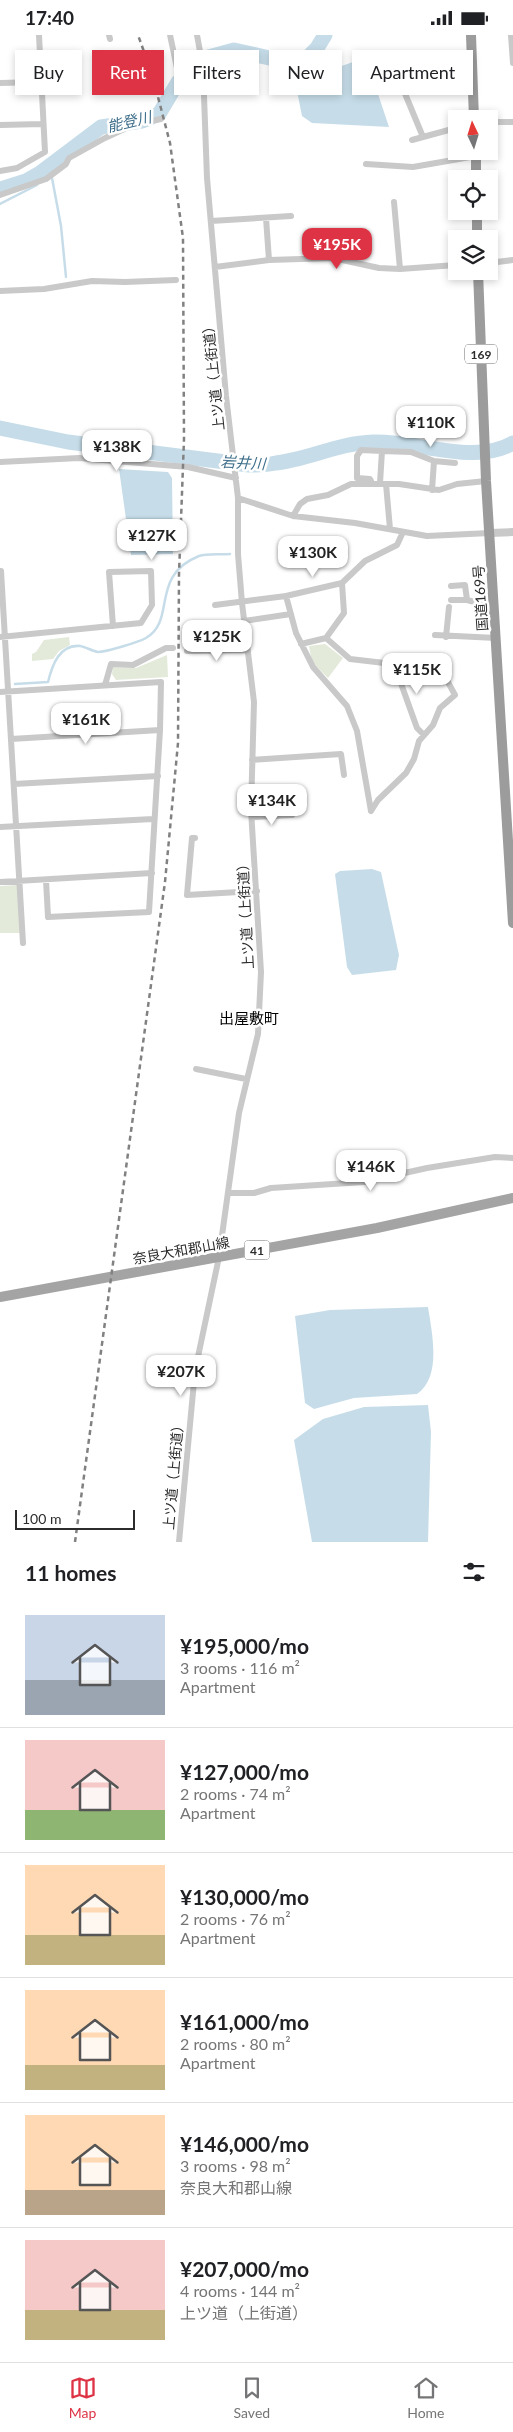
<!DOCTYPE html>
<html lang="en">
<head>
<meta charset="utf-8">
<style>
	body { margin:0; font-family:Lato,"Noto Sans JP",sans-serif; background:#f2f2f2; color:#202124; height:100vh; display:flex; flex-direction:column; font-size:19px; white-space:nowrap }
	* { box-sizing:border-box; margin:0 }
	p { font-size:16px; color:#757577 }
	.icon { flex:none; width:28px; height:28px; fill:none; stroke:currentColor; stroke-width:2; stroke-linecap:round; stroke-linejoin:round }
	.map { position:relative; height:1507px; overflow:hidden }
	.side { display:flex; flex-direction:column; background:#fff; flex:1 }
	.side>* { flex:none }
	.hud { position:absolute; left:15px; top:15px; width:484px; height:45px; display:flex; gap:10px }
	.needle { width:32px; rotate:356deg }
	.buttons { position:absolute; left:448px; top:75px; display:grid; gap:10px }
	.buttons a { display:grid; place-items:center; width:50px; height:50px; border-radius:0px; background:#fff; box-shadow:0 2px 8px #0003; font-size:25px }
	.scale { position:absolute; left:15px; bottom:12px; width:120px; box-sizing:border-box; padding-left:5px; border:2px solid #2c2c2c; border-top:0; font-size:14px; line-height:18px; white-space:nowrap; color:#2c2c2c; -webkit-text-stroke:4px #fff; paint-order:stroke }
	.price { position:absolute; translate:-50% -42px; padding:0 11px; border-radius:10px; background:#fff; color:#222; font-size:16px; line-height:32px; filter:drop-shadow(0 1px 2px #0008) }
	.price::after { content:''; position:absolute; left:50%; top:30px; width:15px; height:11px; margin-left:-8px; background:inherit; clip-path:polygon(0 0,100% 0,50% 100%) }
	.price.selected { background:#de3345; color:#fff }
	ul { padding:0; list-style:none }
	li { display:flex; align-items:center; gap:15px; height:125px; padding:0 25px }
	li+li { border-top:1px solid #e0e0e0 }
	li span { display:grid; place-items:center; flex:none; width:140px; height:100px; border-radius:0px; color:#555 }
	li>.icon { margin-inline-start:auto }
	span .icon { width:60px; height:60px; fill:#fffc; stroke-width:1 }
	li b { font-size:21px }
	h2 { display:flex; justify-content:space-between; align-items:center; height:60px; padding:0 25px; font-size:21px }
	.pill { padding:0 18px; border-radius:0px; background:#fff; box-shadow:0 2px 8px #0003; font-size:18px; line-height:45px }
	.pill.selected { background:#de3345; color:#fff }
	.status { display:flex; justify-content:space-between; align-items:center; height:35px; padding:0 25px; background:#fff; direction:ltr }
	.status svg { height:14px; fill:currentColor }
	.tab-bar { display:flex; justify-content:space-around; align-items:center; height:70px; border-top:1px solid #e0e0e0; background:#fff; font-size:14px; color:#757577 }
	.tab-bar a { display:grid; justify-items:center; gap:2px }
	.tab-bar .selected { color:#de3345 }
	.map>svg:first-child { display:block }
</style>
</head>
<body>
<div class="status"><b>17:40</b><svg viewBox="0 0 49 12"><path d="M0 12V9h3v3zM5 12V6h3v6zM10 12V3h3v9zM15 12V0h3v12zM26 1h20v11H26zM47 4h2v5h-2z"/></svg></div>
<div class="map">
<svg width="513" height="1507" viewBox="0 0 513 1507">
	<rect width="100%" height="100%" fill="#fff"/>
	<path fill="#e3eada" d="M69,602l1,8 -11,6 -6,8 -21,2v-7l4,-2 8,-12z
		M325,609l18,14 -15,20 -16,-16 -3,-16z
		M167,620l1,22 -52,3 -4,-6 1,-7 23,1z
		M18,850l3,48h-21v-47z"/>
	<path fill="#c6dde9" d="M356,26l21,30 12,36 -77,-4 -10,-7 -5,-25 4,-11z
		M119,434l49,3 4,6 1,76 -42,1z
		M372,834l9,3 18,83 -3,15 -44,5 -5,-8 -12,-93 5,-3z
		M428,1272c4,26 14,70 -11,87l-63,4 -40,11 -9,-6 -10,-87 35,-6z
		M428,1370l3,27 -3,110h-116l-18,-102 29,-21 41,-12z"/>
	<g fill="none" stroke-linecap="round" stroke-linejoin="round">
		<path stroke="#c6dde9" stroke-width="2.5" d="M52,143l9,48 5,51
			M0,169l37,-19
			M15,649l33,-2c4,-16 11,-38 32,-36 6,1 12,5 18,6 8,0 41,-10 48,-14 31,-18 3,-62 53,-82 9,-3 22,-1 31,-2"/>
		<path stroke="#c6dde9" stroke-width="15" d="M0,154l26,-8 14,-8 61,-46 41,-6 17,-7 19,-32 27,-24 29,-8 40,9h32l11,-11 8,-13
			M0,393l68,14 181,23c9,0 18,0 27,-2 33,-4 63,-20 97,-21 43,-2 101,24 140,1"/>
		<path stroke="#c9c9c9" stroke-width="6" d="M109,0l1,4
			M170,0l8,38
			M511,0l2,28
			M0,48l40,-1
			M401,49l22,53
			M489,87h24
			M0,90l43,-1
			M412,105l44,-12
			M366,129l47,3 63,-11
			M0,136l17,-3 28,-16 -6,-117
			M0,160l46,-16 20,-15 3,-6 36,-20 30,-14 26,-5
			M394,167l6,67
			M266,183l3,42
			M211,186l80,-5
			M489,228l24,-3
			M215,232l54,-7 64,-2 46,10 21,1 56,-4
			M0,256l44,-2 48,-8 33,1 51,-2
			M382,416l29,1 23,9 -2,29
			M434,426l21,2
			M0,427l79,-4 109,9 48,11
			M371,446l-1,-2 -13,-1v-22l4,-6 21,1 -2,32
			M386,449l4,45
			M238,463l55,18 62,7 72,13 63,-3
			M293,481l7,-12 7,-5 21,-4 23,-11h48l40,6 18,-6 29,-3
			M1,536l22,372
			M451,551l14,-1 2,15
			M286,561l10,37 17,34 34,39 10,25 14,80
			M451,565h16l27,7
			M215,570l71,-9 56,-13 23,-22 32,-16 6,-13
			M244,586l47,-7
			M435,600l61,3
			M0,602l141,-14 11,-18 -1,-34 -42,1 4,54
			M446,602l3,-30
			M326,603l24,21 69,8 10,-5 9,2 17,31 -15,13 -7,17 -14,16 -5,18 -8,14 -28,27 -7,11
			M301,609l25,-6 18,-25 -2,-30
			M187,616l60,-1
			M394,629l23,64 7,7
			M105,650l6,-21 22,1 33,-17h7
			M0,657l161,-10 -1,48 -11,182 -101,5 -2,-37
			M11,704l149,-9
			M252,725l89,-6 3,21
			M14,749l144,-8
			M252,782l40,-2
			M0,792l153,-8
			M195,803h-3l-5,57 70,-4
			M0,847l152,-9
			M196,1034l50,10
			M229,1158h25l17,-5 93,-6 63,-14 68,-11 18,1
			M179,1507l16,-171 24,-114 20,-144 19,-79 3,-62 -10,-162 3,-108 -12,-99 -4,-49v-56l-12,-102 -19,-218 -4,-110 -6,-33"/>
		<path stroke="#c9c9c9" stroke-width="8" d="M490,498l23,-1"/>
		<path stroke="#a4a4a4" stroke-width="10" d="M0,1262l377,-69 136,-30"/>
		<path stroke="#9c9c9c" stroke-width="10" d="M471,0l3,84
			M476,116v28
			M477,176v28
			M478,236l8,210 27,442"/>
		<path stroke="#818181" stroke-width="2.5" stroke-dasharray="5 4" stroke-linecap="butt" d="M75,1507l90,-660 13,-139 1,-169 5,-135 -1,-201 -13,-95 -18,-69 -14,-39"/>
	</g>
	<g text-anchor="middle" dominant-baseline="central" stroke-width="5" stroke-linejoin="round" paint-order="stroke">
		<g fill="#fff" stroke="#6b6b6b" stroke-width="1">
			<rect x="465" y="309.5" width="32" height="19" rx="4"/>
			<rect x="244.5" y="1205.5" width="25" height="19" rx="4"/>
		</g>
		<g font-size="12" font-weight="bold" fill="#2c2c2c">
			<text x="481" y="319">169</text>
			<text x="257" y="1215">41</text>
		</g>
		<g font-size="14" fill="#2c2c2c" stroke="#fff">
			<text transform="translate(213 340) rotate(-96)">上ツ道（上街道）</text>
			<text transform="translate(480 563) rotate(-94)">国道169号</text>
			<text transform="translate(245 878) rotate(-93)">上ツ道（上街道）</text>
			<text transform="translate(181 1215) rotate(-10)">奈良大和郡山線</text>
			<text transform="translate(173 1439) rotate(-85)">上ツ道（上街道）</text>
		</g>
		<g font-size="15" font-style="italic" fill="#3e6f8b" stroke="#fff">
			<text transform="translate(129 86) rotate(-13)">能登川</text>
			<text transform="translate(243 427) rotate(3)">岩井川</text>
		</g>
		<g font-size="15" fill="#000" stroke="#fff">
			<text x="249" y="983">出屋敷町</text>
		</g>
	</g>
</svg>
<div class="buttons">
<a><svg class="needle" viewBox="-14 -14 28 28"><path d="M0-13l5 13h-10z" fill="#e53935"/><path d="M0 13l5-13h-10z" fill="#757577"/></svg></a>
<a><svg class="icon" aria-label="locate" viewBox="0 0 24 24"><circle cx="12" cy="12" r="6"/><path d="M12 2v4M12 18v4M2 12h4M18 12h4"/></svg></a>
<a><svg class="icon" aria-label="layers" viewBox="0 0 24 24"><path d="M12 4l9 5-9 5-9-5zM3 14l9 5 9-5"/></svg></a>
</div>
<div class="scale">100 m</div>
<b class="price selected" style="left:337px;top:235px">¥195K</b>
<b class="price" style="left:431px;top:413px">¥110K</b>
<b class="price" style="left:117px;top:437px">¥138K</b>
<b class="price" style="left:152px;top:526px">¥127K</b>
<b class="price" style="left:313px;top:543px">¥130K</b>
<b class="price" style="left:217px;top:627px">¥125K</b>
<b class="price" style="left:417px;top:660px">¥115K</b>
<b class="price" style="left:86px;top:710px">¥161K</b>
<b class="price" style="left:272px;top:791px">¥134K</b>
<b class="price" style="left:371px;top:1157px">¥146K</b>
<b class="price" style="left:181px;top:1362px">¥207K</b>
<div class="hud">
<a class="pill">Buy</a>
<a class="pill selected">Rent</a>
<a class="pill">Filters</a>
<a class="pill">New</a>
<a class="pill">Apartment</a>
</div>
</div>
<section class="side">
<h2>11 homes<svg class="icon" aria-label="filters" viewBox="0 0 24 24"><path d="M4 7h16M4 17h16"/><circle cx="9" cy="7" r="2"/><circle cx="15" cy="17" r="2"/></svg></h2>
<ul>
<li><span style="background:linear-gradient(#c9d6e8 65%,#9aa5b1 0)"><svg class="icon" aria-label="home" viewBox="0 0 24 24"><path d="M3 11l9-7 9 7M6 9v11h12V9"/></svg></span><div><b>¥195,000/mo</b><p>3 rooms · 116 m²</p><p>Apartment</p></div></li>
<li><span style="background:linear-gradient(#f6c9c9 70%,#8fb573 0)"><svg class="icon" aria-label="home" viewBox="0 0 24 24"><path d="M3 11l9-7 9 7M6 9v11h12V9"/></svg></span><div><b>¥127,000/mo</b><p>2 rooms · 74 m²</p><p>Apartment</p></div></li>
<li><span style="background:linear-gradient(#ffd9b3 70%,#c2b280 0)"><svg class="icon" aria-label="home" viewBox="0 0 24 24"><path d="M3 11l9-7 9 7M6 9v11h12V9"/></svg></span><div><b>¥130,000/mo</b><p>2 rooms · 76 m²</p><p>Apartment</p></div></li>
<li><span style="background:linear-gradient(#ffd9b3 75%,#c2b280 0)"><svg class="icon" aria-label="home" viewBox="0 0 24 24"><path d="M3 11l9-7 9 7M6 9v11h12V9"/></svg></span><div><b>¥161,000/mo</b><p>2 rooms · 80 m²</p><p>Apartment</p></div></li>
<li><span style="background:linear-gradient(#ffd9b3 75%,#b9a48a 0)"><svg class="icon" aria-label="home" viewBox="0 0 24 24"><path d="M3 11l9-7 9 7M6 9v11h12V9"/></svg></span><div><b>¥146,000/mo</b><p>3 rooms · 98 m²</p><p>奈良大和郡山線</p></div></li>
<li><span style="background:linear-gradient(#f6c9c9 70%,#c2b280 0)"><svg class="icon" aria-label="home" viewBox="0 0 24 24"><path d="M3 11l9-7 9 7M6 9v11h12V9"/></svg></span><div><b>¥207,000/mo</b><p>4 rooms · 144 m²</p><p>上ツ道（上街道）</p></div></li>
</ul>
</section>
<nav class="tab-bar">
<a class="selected"><svg class="icon" aria-label="map" viewBox="0 0 24 24"><path d="M3 6l6-2 6 2 6-2v14l-6 2-6-2-6 2zM9 4v14M15 6v14"/></svg>Map</a>
<a><svg class="icon" aria-label="saved" viewBox="0 0 24 24"><path d="M7 4h10v16l-5-4-5 4z"/></svg>Saved</a>
<a><svg class="icon" aria-label="home" viewBox="0 0 24 24"><path d="M3 11l9-7 9 7M6 9v11h12V9"/></svg>Home</a>
</nav>
</body>
</html>
